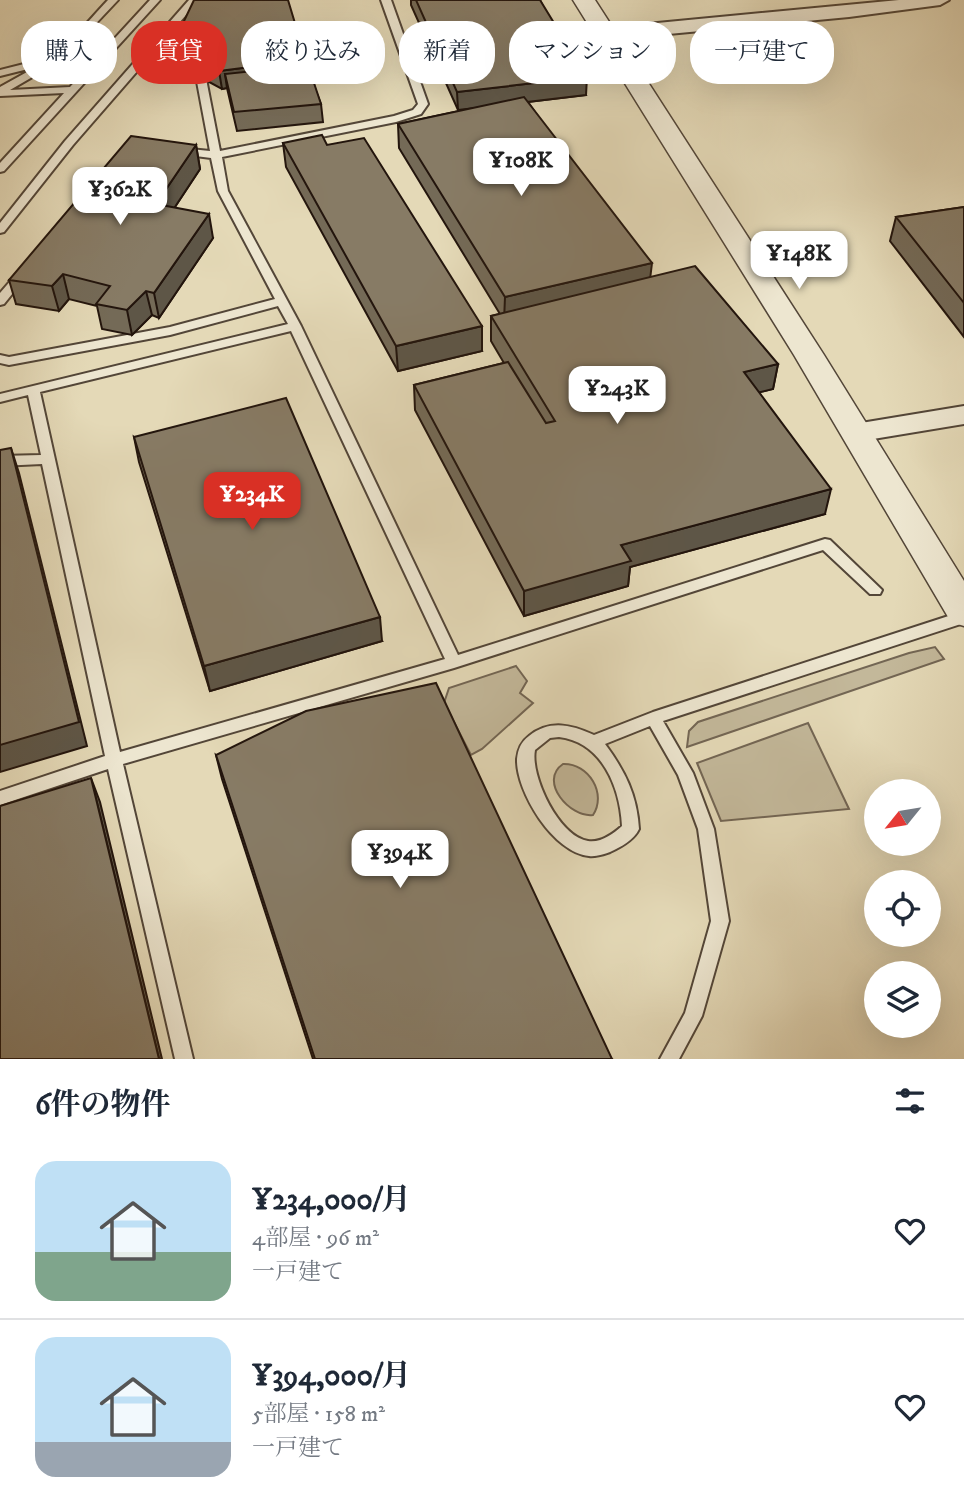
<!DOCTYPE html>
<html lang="ja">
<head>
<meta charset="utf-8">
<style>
	body { margin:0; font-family:"IM FELL DW Pica","Noto Serif JP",serif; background:#f2f2f3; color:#1f2937; height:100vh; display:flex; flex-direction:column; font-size:26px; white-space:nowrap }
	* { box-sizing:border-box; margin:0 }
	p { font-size:23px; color:#747a83 }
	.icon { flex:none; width:38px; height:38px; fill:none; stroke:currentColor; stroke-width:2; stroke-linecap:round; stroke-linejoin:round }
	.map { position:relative; height:1059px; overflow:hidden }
	.panel { display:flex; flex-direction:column; background:#fff; flex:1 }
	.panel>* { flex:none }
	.banner { position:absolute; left:21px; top:21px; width:922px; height:63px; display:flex; gap:14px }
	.needle { width:46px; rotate:240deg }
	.controls { position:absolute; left:864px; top:779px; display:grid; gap:14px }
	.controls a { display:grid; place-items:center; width:77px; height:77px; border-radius:50%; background:#fff; box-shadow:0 7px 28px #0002; font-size:35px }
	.price { position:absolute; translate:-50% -60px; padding:0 16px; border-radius:14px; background:#fff; color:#222; font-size:23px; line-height:46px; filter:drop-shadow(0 2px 4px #0008) }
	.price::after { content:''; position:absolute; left:50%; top:42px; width:21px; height:16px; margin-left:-10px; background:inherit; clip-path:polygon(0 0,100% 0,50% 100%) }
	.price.selected { background:#d93025; color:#fff }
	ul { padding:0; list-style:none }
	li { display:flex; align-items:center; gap:21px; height:175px; padding:0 35px }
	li+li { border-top:2px solid #e0e1e3 }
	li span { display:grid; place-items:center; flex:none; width:196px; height:140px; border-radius:21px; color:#555 }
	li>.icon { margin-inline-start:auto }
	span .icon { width:84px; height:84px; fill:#fffc; stroke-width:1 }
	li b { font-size:30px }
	h2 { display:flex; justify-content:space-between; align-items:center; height:84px; padding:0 35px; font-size:30px }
	.tag { padding:0 24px; border-radius:28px; background:#fff; box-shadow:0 7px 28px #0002; font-size:24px; line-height:63px }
	.tag.selected { background:#d93025; color:#fff }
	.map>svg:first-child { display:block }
</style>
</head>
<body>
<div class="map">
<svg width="964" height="1059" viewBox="0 0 964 1059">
	<rect width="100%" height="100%" fill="#e4d9b7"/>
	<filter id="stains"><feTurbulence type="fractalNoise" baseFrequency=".00286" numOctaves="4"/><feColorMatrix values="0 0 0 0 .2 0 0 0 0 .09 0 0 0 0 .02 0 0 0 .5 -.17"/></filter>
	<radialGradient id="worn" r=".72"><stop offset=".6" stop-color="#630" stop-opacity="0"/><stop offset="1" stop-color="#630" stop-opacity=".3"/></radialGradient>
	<path fill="#c3b89a" stroke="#736654" stroke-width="2" d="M935,647l9,12 -257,88 2,-16 9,-9 211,-69z
		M516,666l11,15 -7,12 13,10 -51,46 -11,6 -27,-52 5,-15z
		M808,723l41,86 -128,12 -24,-58z
		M563,764c26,-1 44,30 30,51 -23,3 -55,-34 -30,-51z"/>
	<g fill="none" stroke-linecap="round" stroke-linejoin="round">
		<defs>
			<path id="service" d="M108,0h10l-49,52 -16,13 -43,25 60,-3 80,-87h10l-156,171 -4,1v-9l64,-70 -64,3v-9l36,-20 -36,9v-6l36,-9 5,3c26,-15 46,-42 67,-64z
				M189,0h10l-126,145 -69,87 -4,1v-10l65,-82z
				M381,0h10l37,104 -7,10 -25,8 -174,35 6,34 73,135 157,329 367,-116 5,1 52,50 -2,4h-10l-47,-44 -369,118 -331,96 70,295h-18l-67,-290 -108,36v-14l105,-35 -63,-292 -42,2v-10l41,-1 -13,-60 -28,7v-8l288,-70 -10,-18 -108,29 -161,30 -9,-2v-8l9,2 161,-30 105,-28 -57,-108 -7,-33 -31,-4 -5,-3 5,-3 30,3 -18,-96 -23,-7 5,-3 27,8 19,98 174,-35 19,-6 5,-6zM291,331l154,328 -325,93 -80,-360z
				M23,270l6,3 -25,31 -4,1v-12l19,-22z
				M964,611v12l-301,98 30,52 21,56 15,92 -27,95 -23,43h-19l25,-46 26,-92 -13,-92 -20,-54 -28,-49 -45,18c20,27 32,51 34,85 -5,11 -18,18 -29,23 -6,2 -14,5 -21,4 -35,-3 -73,-64 -72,-97 1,-10 4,-17 12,-23 21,-17 43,-11 65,-1l59,-23zM559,737c43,5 61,50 63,89 -9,8 -21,17 -34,15 -29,-4 -58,-65 -53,-91l15,-12z"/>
			<path id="minor" d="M899,0h50l-9,5 -91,12 -244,23 -9,-6 9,-6z
				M964,406v18l-109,18 -9,-3 -4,-6 4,-6 9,-3z"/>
			<path id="tertiary" d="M573,0h22l229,355 140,226v45l-13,-4 -157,-267z"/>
		</defs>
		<use href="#service" stroke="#534638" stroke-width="4"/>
		<use href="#minor" stroke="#534638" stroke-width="4"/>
		<use href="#tertiary" stroke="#534638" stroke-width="3"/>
		<use href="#service" fill="#ede6d0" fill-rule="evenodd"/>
		<use href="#minor" fill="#ede6d0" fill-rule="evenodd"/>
		<use href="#tertiary" fill="#ede6d0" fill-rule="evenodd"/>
	</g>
	<path fill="#746a57" stroke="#23150d" stroke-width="2" d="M411,0h129l46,95 -58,7 122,175 128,87 -5,25 -14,3 66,122 -195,53 -2,19 -104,30 -109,-206 -1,-25 90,-22 -13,-22v-25l9,-2 -101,-166 -1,-24 66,-14h-6l-47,-105z
		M184,52l122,13 15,39 2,18 -86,9 -10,-43 -5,1 -35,-19z
		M283,143l44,2 155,206 -84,20 -112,-204z
		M196,145l4,24 -25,38 38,31 -54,80 -7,-3 -20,20 -30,-6 -5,-23 -28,-7 -10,12 -43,-7 -7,-24z
		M964,207v130l-74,-96 6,-24z
		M134,437l248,204 -172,50 -71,-229z
		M216,755l396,304h-299l-91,-280z"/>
	<path fill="#5e5647" stroke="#23150d" stroke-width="2" d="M306,60l2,18 -83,-4 2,14 -5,1 -3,-18z
		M587,77l-1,18 -128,15 -1,-18z
		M196,145l4,24 -39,59 -5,-24z
		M209,214l4,24 -54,80 -5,-25z
		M652,263l-3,25 -145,34 1,-25z
		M63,274l6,25 -10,12 -7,-25z
		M146,291l6,24 -20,20 -5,-25z
		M482,326v25l-84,20 -2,-25z
		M778,364l-5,25 -33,8 4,-25z
		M11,448l8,25 68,273 -87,26v-27z
		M831,489l-6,25 -195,53 -2,19 -104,30v-25l97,-46z
		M380,617l2,24 -172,50 -6,-25z
		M91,778l9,24 62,257h-3z"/>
	<path fill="#877b65" stroke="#23150d" stroke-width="2" d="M194,0h94l18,60 -87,11 -35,-19v-31z
		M416,0h124l47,77 -130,15z
		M308,65l13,39 -87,8 -9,-38z
		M524,97l128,166 -147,34 -107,-173z
		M322,135l5,10 37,-7 118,188 -86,20 -113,-203z
		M131,136l65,9 -40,59 53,10 -55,79 -8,-2 -19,19 -31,-6 14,-18 -47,-12 -11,12 -43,-6z
		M964,207v96l-68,-86z
		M695,266l83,98 -34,8 87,117 -210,56 10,16 -107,30 -110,-206 94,-23 38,61 9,-2 -64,-105z
		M286,398l94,219 -176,49 -70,-229z
		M11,448l68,274 -79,23v-295z
		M436,683l176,376h-297l-99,-304 90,-44z
		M91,778l68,281h-159v-253z"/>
	<rect width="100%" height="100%" filter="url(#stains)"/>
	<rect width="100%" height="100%" fill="url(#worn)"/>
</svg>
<div class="controls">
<a><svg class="needle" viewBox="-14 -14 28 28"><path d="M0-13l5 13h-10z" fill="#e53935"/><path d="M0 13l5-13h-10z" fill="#747a83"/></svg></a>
<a><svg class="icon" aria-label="locate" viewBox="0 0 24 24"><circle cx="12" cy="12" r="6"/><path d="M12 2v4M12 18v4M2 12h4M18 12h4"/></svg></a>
<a><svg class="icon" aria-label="layers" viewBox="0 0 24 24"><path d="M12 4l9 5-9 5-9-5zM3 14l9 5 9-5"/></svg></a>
</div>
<b class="price" style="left:521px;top:198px">¥108K</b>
<b class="price" style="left:120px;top:227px">¥362K</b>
<b class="price" style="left:799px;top:291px">¥148K</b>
<b class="price" style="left:617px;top:426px">¥243K</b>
<b class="price selected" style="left:252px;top:532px">¥234K</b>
<b class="price" style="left:400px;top:890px">¥394K</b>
<div class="banner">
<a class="tag">購入</a>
<a class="tag selected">賃貸</a>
<a class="tag">絞り込み</a>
<a class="tag">新着</a>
<a class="tag">マンション</a>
<a class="tag">一戸建て</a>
</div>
</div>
<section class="panel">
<h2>6件の物件<svg class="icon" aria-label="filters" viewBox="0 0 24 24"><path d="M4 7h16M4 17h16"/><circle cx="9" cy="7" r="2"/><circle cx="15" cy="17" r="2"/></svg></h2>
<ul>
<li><span style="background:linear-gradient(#bfe0f5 65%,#7fa58c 0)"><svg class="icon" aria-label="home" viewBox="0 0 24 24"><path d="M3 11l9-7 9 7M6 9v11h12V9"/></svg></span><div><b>¥234,000/月</b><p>4部屋 · 96 m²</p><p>一戸建て</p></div><svg class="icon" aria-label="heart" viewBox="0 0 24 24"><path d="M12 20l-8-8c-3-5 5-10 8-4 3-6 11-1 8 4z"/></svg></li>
<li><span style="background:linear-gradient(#bfe0f5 75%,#9aa5b1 0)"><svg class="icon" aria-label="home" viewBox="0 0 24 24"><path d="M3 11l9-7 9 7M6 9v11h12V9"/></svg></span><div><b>¥394,000/月</b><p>5部屋 · 158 m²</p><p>一戸建て</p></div><svg class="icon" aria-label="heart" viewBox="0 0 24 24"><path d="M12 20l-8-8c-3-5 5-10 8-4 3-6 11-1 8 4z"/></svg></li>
</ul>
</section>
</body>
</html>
